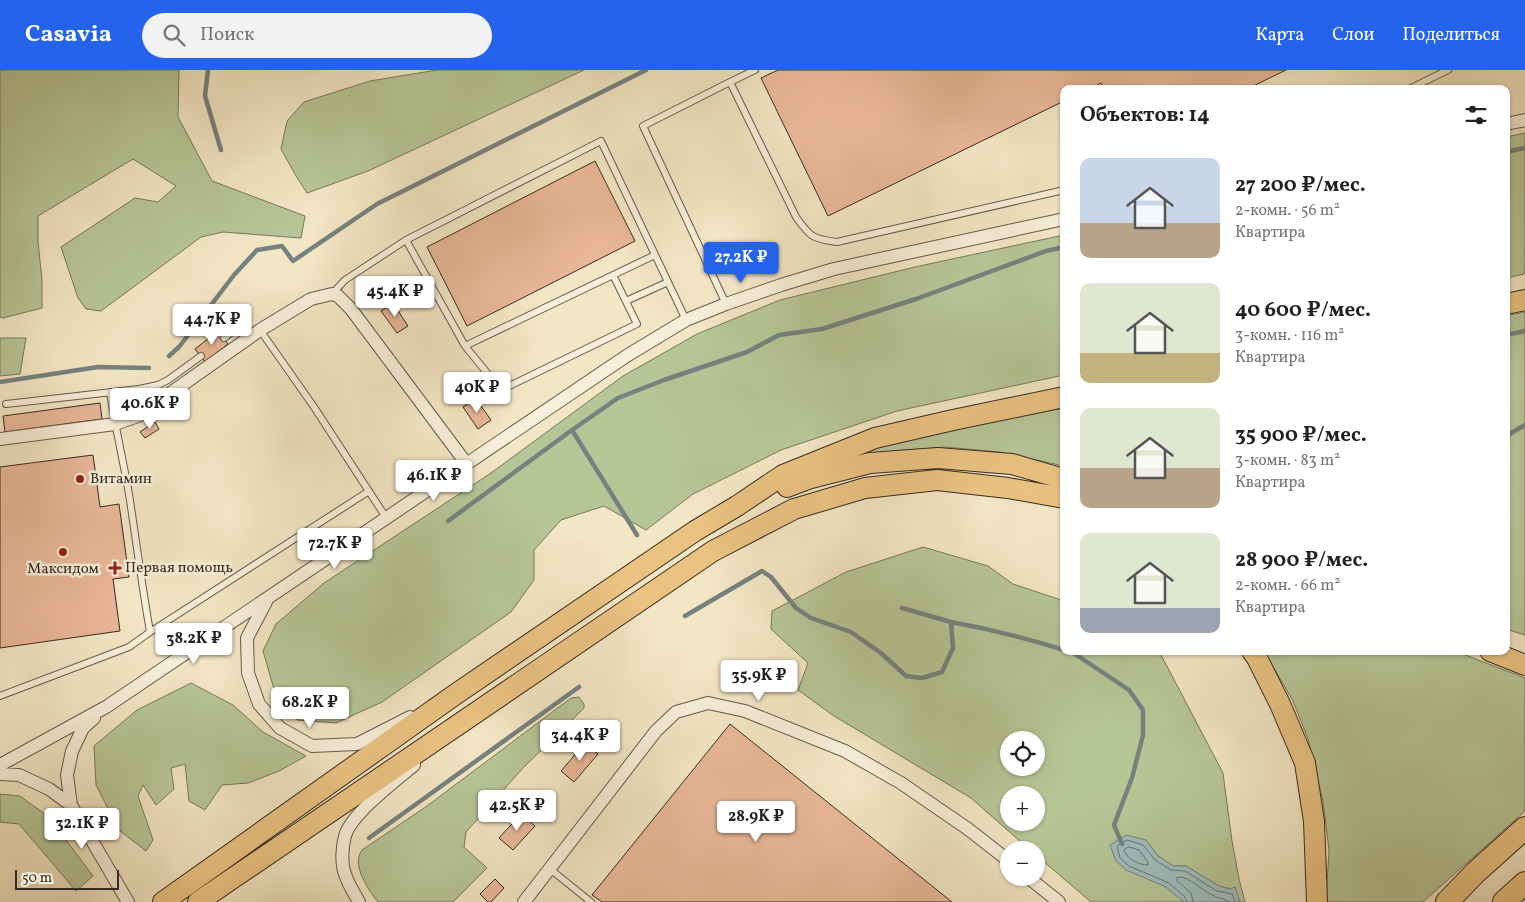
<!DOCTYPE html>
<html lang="ru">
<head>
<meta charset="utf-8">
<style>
	body { margin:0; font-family:Vollkorn,serif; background:#f2f2f2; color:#202124; height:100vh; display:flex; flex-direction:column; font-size:19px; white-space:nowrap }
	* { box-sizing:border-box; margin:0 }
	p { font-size:16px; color:#757577 }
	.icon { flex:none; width:28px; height:28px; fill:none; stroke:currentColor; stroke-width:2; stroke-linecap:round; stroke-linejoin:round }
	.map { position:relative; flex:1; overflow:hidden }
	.details { position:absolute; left:1060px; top:15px; width:450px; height:570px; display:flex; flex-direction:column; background:#fff; border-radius:10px; box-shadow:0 1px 4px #0004 }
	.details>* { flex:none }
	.tools { position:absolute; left:1000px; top:661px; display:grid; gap:10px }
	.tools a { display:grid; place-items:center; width:45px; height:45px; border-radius:50%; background:#fff; box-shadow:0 1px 4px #0004; font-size:25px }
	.scale { position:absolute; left:15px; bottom:12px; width:104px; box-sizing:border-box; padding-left:5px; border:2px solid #362a22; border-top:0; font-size:14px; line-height:18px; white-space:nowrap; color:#362a22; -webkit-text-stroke:4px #f7efd9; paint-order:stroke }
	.price { position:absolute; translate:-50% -42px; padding:0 11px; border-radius:5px; background:#fff; color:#222; font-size:16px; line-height:32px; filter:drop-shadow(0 1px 2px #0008) }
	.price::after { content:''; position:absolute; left:50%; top:30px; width:15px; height:11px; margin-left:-8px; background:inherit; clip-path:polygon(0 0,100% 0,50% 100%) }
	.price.current { background:#2563eb; color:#fff }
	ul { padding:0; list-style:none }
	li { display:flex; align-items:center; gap:15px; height:125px; padding:0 20px }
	li span { display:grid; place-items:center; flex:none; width:140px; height:100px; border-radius:10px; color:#555 }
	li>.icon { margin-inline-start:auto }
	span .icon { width:60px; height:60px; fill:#fffc; stroke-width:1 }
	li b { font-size:21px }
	h2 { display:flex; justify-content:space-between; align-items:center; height:60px; padding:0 20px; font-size:21px }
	header { display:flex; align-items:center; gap:30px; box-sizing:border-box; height:70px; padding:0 25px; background:#2563eb; color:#fff }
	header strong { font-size:24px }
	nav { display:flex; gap:28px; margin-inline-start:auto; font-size:18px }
	.search { width:350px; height:45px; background:#f2f2f2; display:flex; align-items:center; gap:12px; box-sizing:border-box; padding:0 18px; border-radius:28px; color:#757577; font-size:19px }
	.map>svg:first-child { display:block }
</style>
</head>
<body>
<header>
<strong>Casavia</strong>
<div class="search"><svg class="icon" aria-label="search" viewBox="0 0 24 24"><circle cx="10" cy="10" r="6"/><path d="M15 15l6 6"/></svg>Поиск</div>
<nav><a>Карта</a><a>Слои</a><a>Поделиться</a></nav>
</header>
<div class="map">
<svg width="1525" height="832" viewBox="0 0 1525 832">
	<rect width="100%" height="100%" fill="#f3e6c4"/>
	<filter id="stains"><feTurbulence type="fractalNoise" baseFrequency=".004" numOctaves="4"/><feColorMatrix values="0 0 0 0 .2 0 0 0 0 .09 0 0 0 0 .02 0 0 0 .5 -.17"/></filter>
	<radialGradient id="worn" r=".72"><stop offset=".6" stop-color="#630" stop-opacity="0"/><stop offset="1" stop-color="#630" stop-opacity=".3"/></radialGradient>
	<path fill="#b7c697" stroke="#76785c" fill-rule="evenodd" d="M0,0h179l-1,47 34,64 93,35 -4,22 -78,-6 -22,5 -100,74 -15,-2 -8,-11 -17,-51 74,-49 23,4 18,-16 -43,-27 -95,57v26l4,38v28l-39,10 -3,-1z
		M437,0h147l-216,101 -61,22 -11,-17 -15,-27 6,-28 17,-19 66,-21z
		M1525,63v138l-1,3 -18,4v-141z
		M1064,165v140l-167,36 -116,39 -88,44 -47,36 -42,-24 -43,14 -27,30v30l-23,32 -129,90 -46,21 -39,-3 -23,-31 -11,-38 13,-27 48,-41 167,-110 132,-97 74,-42 83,-34 135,-33z
		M1525,242v323l-19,-6v-313z
		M0,268h26l-6,36 -20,2z
		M1064,338v58l-64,-14 -55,-5 -98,8 76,-21z
		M923,477l65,19 25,18 51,17v50h93l3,2 63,120 9,68 7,38 6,23h-5l-10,-13 -11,-3 -33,-20h-13l-15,-10 -12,-16 3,39 17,8 18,15h-93l-55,-47v-5h-6l-59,-52 -137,-82 -36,-26 10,-27 -37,-34 1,-18 74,-39zM1009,670h27v28h-27zM1009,725h27v27h-27z
		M1264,581h191l70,27v133l-102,91h-97l3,-52 -6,-49 -15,-62 -15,-38z
		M191,613l42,22 30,27 43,24 -27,15 -31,12 -26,2 -17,25 -16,-9 -4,-37 -14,4 3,21 -18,16 -13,-20 -5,11 15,44 -7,11 -27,-21 -23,-45 -2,-39 43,-36z
		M579,627l5,7v4l-61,60 -57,64 -2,15 23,21 -34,34h-75c-8,-9 -23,-33 -19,-45 0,-3 2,-5 3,-7l65,-44 144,-108z
		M0,724l20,2 29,21 44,59 -17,15 -57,-67 -19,-2z"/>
	<path fill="#9fbdbd" stroke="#75827f" d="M1126,765l20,5 12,16 15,10h13l33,20 11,3 5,-2 5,15h-56l-18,-15 -40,-17 -10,-9 -6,-16z"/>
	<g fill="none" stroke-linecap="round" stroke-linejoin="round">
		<path stroke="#6a7470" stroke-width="1" d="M1129,777l10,3 9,12v3c-9,0 -22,-6 -24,-15z
			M1187,832l-2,-5 -16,-14 -40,-17 -9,-8 -3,-12 10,-6 16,5 12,15 16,10 14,1 32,20 15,3 3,8
			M1193,832l-2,-9 -14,-12v-4c13,-1 25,14 37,19 5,3 11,2 15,6"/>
		<path stroke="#75827f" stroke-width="4.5" d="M208,0l-3,26 16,54
			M1506,82l19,-4
			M1506,265l19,-4
			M169,286l10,-9 55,-72 23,-25 25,-4 11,15 84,-57 269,-134
			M0,312l98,-15 51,1
			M572,360l65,105
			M1506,366l19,-11
			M448,451l124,-91 46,-32 46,-18 83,-28 32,-17 43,-6 94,-30 130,-48 18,-4
			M902,538l49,14
			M685,546l77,-45 9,6 25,31 15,10 40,14 30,21 25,23 16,2 20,-6 11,-24 -2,-26c39,7 75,16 113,28
			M1067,581l8,3 54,36 14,20v25l-11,43 -18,47 8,19
			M369,768l210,-151"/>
	</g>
	<path fill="#e9b798" stroke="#362a22" d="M778,0h508l-39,19h-143l-3,-6 -11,6h-26v12l-236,115 -67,-138z
		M595,91l40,80 -168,85 -40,-79z
		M393,233l15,23 -11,7 -16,-22z
		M218,261l10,13 -23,18 -10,-13z
		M476,329l15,21 -13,9 -15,-22z
		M100,333l2,16 -97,13 -2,-16z
		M155,352l4,7 -14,9 -5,-6z
		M93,385l7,52 19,-3 10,73 -16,2 7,52 -120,17v-181z
		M730,654l222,178h-350l-10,-7z
		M585,673l13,11 -24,28 -13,-11z
		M521,744l14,12 -22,24 -14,-12z
		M495,809l9,9 -13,14h-3l-8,-8z"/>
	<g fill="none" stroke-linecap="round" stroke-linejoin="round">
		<defs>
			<path id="lane" d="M755,0l-25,12 66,135c14,20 17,22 41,25l227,-52
				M1409,19l39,-19
				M406,170l59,106 190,-91
				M332,224l13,-14 61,-40 195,-99 85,179
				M626,231l42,-19
				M726,234l-83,-178 87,-44
				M260,260l54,77 73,112
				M224,268l16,-12 9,12
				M465,276l36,44 136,-66 -24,-49
				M110,322c5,34 13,68 19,102 7,46 13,92 21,138
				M6,334l133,-15 19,-4 10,-5 33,-24
				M0,626l129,-49 21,-15 219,-141
				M550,799l41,33"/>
			<path id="street" d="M1506,54l19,-4
				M0,369l115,-15 23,-8 122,-86 51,-31 21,-5 6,2 13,13 115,154
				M266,532l-19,36 1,35 11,31 21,24 32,18 45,-2 53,-27
				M0,695l106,-58 522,-352 58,-35 40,-16 55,-19 53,-16 230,-50
				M0,704l19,1 30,14 22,16 57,97
				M71,735l-4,-30 5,-24 11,-23 11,-10
				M1029,808l30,24
				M359,832c-5,-9 -11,-18 -14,-28 -4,-11 -3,-27 0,-38 6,-22 51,-56 69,-71
				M524,832l132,-171 20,-19 32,-9 37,8 100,40 56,32 67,46 41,32"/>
			<path id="primary" d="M1506,234l19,-4
				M787,417l24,-9 59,-15 68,-5 74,6 52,15
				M1252,581l5,7 23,46 25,59 9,58 3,81
				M1490,581l35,14
				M163,832l290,-206 242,-165 42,-25 46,-31 92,-37 78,-18 111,-23
				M198,832l515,-351 81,-42 71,-21 72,-8 71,8 56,10"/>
			<path id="highway" d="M1447,832l29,-30 49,-44
				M1504,832l21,-19"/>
		</defs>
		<use href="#lane" stroke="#65594a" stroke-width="8"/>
		<use href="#street" stroke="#65594a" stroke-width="14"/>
		<use href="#primary" stroke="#362a22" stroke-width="22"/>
		<use href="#highway" stroke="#362a22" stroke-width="24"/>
		<use href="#lane" stroke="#f7efd9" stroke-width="6"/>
		<use href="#street" stroke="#f7efd9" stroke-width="12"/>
		<use href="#primary" stroke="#eac382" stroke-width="20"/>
		<use href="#highway" stroke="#eac382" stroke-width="22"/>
	</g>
	<g fill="#8f2418" stroke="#f7efd9" stroke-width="2">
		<circle cx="80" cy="409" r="5"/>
		<circle cx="63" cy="482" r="5"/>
		<path d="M112.5 490.5h5v5h5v5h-5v5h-5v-5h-5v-5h5z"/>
	</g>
	<g text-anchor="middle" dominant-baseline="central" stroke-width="5" stroke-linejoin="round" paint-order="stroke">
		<g font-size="15" fill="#362a22" stroke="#f7efd9" text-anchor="start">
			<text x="90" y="409">Витамин</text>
			<text x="125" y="498">Первая помощь</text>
			<text x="63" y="499" text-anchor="middle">Максидом</text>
		</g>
	</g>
	<rect width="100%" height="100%" filter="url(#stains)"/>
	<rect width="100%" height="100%" fill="url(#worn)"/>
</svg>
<div class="tools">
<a><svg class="icon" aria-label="locate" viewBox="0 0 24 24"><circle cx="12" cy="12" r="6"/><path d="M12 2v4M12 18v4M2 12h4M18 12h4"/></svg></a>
<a>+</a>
<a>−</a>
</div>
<div class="scale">50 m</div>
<b class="price current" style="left:741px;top:214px">27.2K ₽</b>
<b class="price" style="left:395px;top:248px">45.4K ₽</b>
<b class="price" style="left:212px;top:276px">44.7K ₽</b>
<b class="price" style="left:477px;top:344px">40K ₽</b>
<b class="price" style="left:150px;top:360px">40.6K ₽</b>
<b class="price" style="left:434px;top:432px">46.1K ₽</b>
<b class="price" style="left:335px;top:500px">72.7K ₽</b>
<b class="price" style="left:194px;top:595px">38.2K ₽</b>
<b class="price" style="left:759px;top:632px">35.9K ₽</b>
<b class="price" style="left:310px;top:659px">68.2K ₽</b>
<b class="price" style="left:580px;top:692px">34.4K ₽</b>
<b class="price" style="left:517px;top:762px">42.5K ₽</b>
<b class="price" style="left:756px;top:773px">28.9K ₽</b>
<b class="price" style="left:82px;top:780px">32.1K ₽</b>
<section class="details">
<h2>Объектов: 14<svg class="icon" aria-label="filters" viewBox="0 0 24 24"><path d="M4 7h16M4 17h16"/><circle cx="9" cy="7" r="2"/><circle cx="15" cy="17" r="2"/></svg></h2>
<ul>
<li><span style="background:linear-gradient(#c9d6e8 65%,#b9a48a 0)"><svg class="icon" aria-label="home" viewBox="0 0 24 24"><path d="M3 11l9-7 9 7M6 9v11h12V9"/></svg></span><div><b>27 200 ₽/мес.</b><p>2-комн. · 56 m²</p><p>Квартира</p></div></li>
<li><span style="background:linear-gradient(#dfe7d0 70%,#c2b280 0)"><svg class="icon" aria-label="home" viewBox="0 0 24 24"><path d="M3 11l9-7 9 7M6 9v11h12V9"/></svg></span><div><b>40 600 ₽/мес.</b><p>3-комн. · 116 m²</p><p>Квартира</p></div></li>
<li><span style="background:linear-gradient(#dfe7d0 60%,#b9a48a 0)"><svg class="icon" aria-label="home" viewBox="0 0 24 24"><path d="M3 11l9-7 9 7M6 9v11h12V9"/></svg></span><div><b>35 900 ₽/мес.</b><p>3-комн. · 83 m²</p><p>Квартира</p></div></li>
<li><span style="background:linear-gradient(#dfe7d0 75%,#9aa5b1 0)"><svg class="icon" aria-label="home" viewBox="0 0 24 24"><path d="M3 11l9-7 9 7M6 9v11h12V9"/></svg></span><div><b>28 900 ₽/мес.</b><p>2-комн. · 66 m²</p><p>Квартира</p></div></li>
</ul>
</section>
</div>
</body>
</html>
